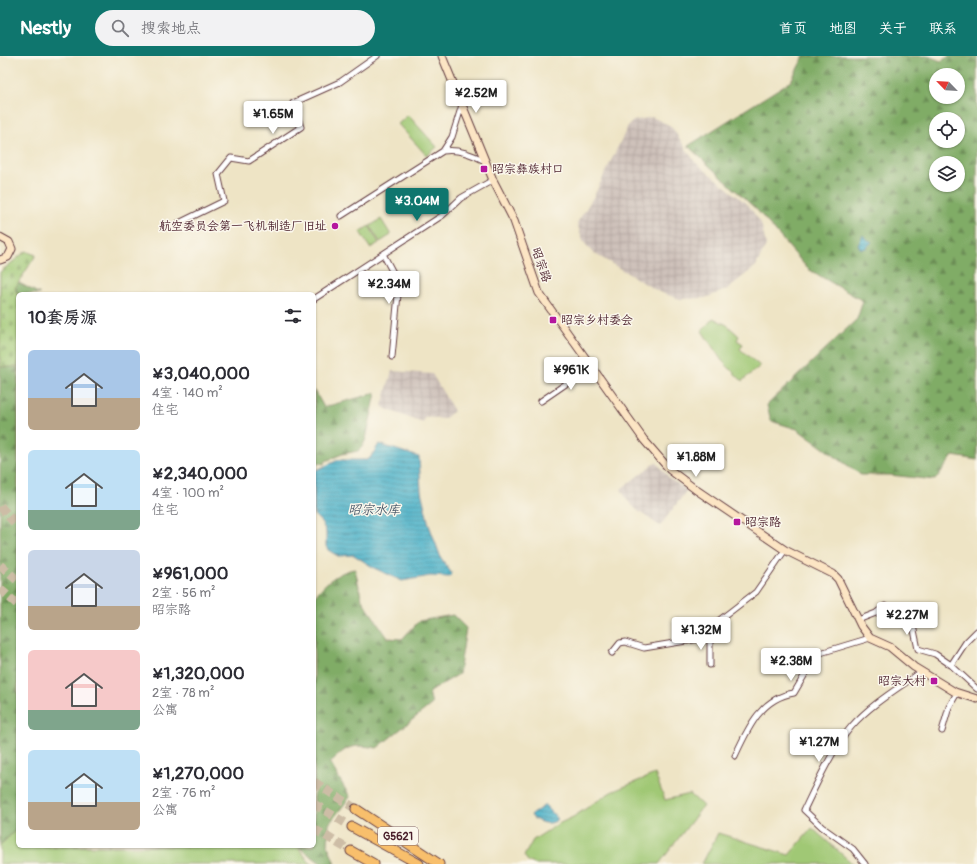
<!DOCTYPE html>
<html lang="zh">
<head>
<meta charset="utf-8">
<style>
	body { margin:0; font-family:Pangolin,"LXGW WenKai TC",sans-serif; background:#f2f2f3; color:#2b2b33; height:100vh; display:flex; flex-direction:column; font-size:15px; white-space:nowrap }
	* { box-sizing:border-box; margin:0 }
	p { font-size:13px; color:#7c7c81 }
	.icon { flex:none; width:22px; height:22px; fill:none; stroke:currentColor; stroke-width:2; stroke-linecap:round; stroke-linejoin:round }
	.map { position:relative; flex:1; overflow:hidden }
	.side { position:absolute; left:16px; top:236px; width:300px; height:556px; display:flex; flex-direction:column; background:#fff; border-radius:6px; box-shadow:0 1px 3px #0004 }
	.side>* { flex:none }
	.needle { width:26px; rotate:295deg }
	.fabs { position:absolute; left:929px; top:12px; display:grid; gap:8px }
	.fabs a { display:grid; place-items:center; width:36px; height:36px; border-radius:50%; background:#fff; box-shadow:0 1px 3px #0004; font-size:20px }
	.price { position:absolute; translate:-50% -34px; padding:0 9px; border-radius:4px; background:#fff; color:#222; font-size:13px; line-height:26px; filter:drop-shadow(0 1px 2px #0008) }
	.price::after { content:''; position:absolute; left:50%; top:24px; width:12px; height:9px; margin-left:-6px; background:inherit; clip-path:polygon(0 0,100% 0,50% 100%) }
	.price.selected { background:#0f766e; color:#fff }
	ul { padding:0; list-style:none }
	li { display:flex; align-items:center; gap:12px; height:100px; padding:0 12px }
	li span { display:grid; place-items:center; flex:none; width:112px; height:80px; border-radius:6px; color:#555 }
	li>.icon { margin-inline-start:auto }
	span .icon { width:48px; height:48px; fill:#fffc; stroke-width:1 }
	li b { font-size:17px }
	h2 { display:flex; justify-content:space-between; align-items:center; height:48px; padding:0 12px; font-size:17px }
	header { display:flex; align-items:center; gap:24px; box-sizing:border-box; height:56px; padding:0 20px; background:#0f766e; color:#fff }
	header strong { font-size:19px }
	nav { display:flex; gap:22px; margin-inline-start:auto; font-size:14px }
	.search { width:280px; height:36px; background:#f2f2f3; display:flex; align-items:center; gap:10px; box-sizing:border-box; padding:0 14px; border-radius:22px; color:#7c7c81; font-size:15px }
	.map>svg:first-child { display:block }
</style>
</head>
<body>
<header>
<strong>Nestly</strong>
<div class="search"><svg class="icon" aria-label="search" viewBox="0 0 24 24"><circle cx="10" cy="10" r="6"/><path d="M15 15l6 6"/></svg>搜索地点</div>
<nav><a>首页</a><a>地图</a><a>关于</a><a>联系</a></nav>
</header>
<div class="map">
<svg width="977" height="808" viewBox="0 0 977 808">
	<defs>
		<pattern id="industrial-grid" width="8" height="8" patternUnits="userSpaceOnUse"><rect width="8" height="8" fill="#cec1ba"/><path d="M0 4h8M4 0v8" fill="none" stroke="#b2a5a0"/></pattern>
		<pattern id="forest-firs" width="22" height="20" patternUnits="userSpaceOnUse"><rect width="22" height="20" fill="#80ac66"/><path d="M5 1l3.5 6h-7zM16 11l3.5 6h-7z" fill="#6b8b54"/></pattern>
		<pattern id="cemetery-stones" width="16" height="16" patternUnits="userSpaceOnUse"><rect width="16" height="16" fill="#a0c874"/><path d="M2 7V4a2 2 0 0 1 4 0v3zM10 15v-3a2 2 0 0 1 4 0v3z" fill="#8bab65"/></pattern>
		<pattern id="water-rules" width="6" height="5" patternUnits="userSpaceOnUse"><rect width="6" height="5" fill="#49b1c8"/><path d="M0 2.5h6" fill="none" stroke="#3f8fa3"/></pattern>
	</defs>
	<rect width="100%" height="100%" fill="#fbf7ec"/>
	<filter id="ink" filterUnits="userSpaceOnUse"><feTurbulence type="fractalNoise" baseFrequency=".025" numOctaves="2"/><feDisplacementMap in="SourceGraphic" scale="8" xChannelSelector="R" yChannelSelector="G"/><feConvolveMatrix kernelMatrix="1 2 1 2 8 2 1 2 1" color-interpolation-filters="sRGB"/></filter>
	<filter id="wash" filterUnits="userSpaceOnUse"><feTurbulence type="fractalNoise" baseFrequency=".012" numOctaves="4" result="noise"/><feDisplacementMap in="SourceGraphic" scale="16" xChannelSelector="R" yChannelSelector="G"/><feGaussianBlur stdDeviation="0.9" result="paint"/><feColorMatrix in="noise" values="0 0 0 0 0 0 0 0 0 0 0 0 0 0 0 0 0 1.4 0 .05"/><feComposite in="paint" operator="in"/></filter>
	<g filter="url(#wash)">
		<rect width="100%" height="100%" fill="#eee4c5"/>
		<path fill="url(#industrial-grid)" d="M652,61l19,9 24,36 53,43 13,18 5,22 -10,21 -30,24 -21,8 -25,1 -21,-7 -67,-40 -9,-11 -6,-18 17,-27 34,-70 5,-5z
			M392,315l40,3 22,37 -10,8 -19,-2 -2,6 -37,-14 -4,-3z
			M656,406l14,17 17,11 -27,36 -22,-15 -11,-11 -6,-11z"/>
		<path fill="#a0c874" stroke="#757450" d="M408,59l29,32 -10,9 -29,-32z
			M381,163l10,16 -11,7 -10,-16z
			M369,170l10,17 -9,5 -10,-16z
			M713,262l14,7 12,11 -2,4 6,4 -3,5 20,17 -18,15 -20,-20 -20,-30z
			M655,718l10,26 25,-6 13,12 -44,58h-125l-6,-3 -4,-5 9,-16 25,-16 15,-7 38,-25z
			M18,772v18h279l14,18h-311v-19z
			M812,772l41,36h-151l16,-31 71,22z"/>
		<path fill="url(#forest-firs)" stroke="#656648" fill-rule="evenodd" d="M804,0h124l13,5 9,-5h27v404l-24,-4 -18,24 -45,-5h-29l-64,-46 -26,-8 -4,-16 90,-86 6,-18 -55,-32 -51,-59 -69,-64 103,-65zM936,19h22v22h-22zM936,63h22v22h-22zM936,107h22v22h-22z
			M0,217l40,21h-22v534l-18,17z
			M314,334l10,17 52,-14 -10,46 -4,8 -4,4 -16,3 -16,7 -2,3 -5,-1 -5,3z
			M355,513l7,31 26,38 14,1 17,-18 34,-6 13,13 -7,46 -30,18 3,12 -55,44c-25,-4 -29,-3 -47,15l20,34 -21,27 -1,22 7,18h-13l-25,-18h17v-247c7,-14 25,-28 41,-30z"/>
		<path fill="url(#cemetery-stones)" stroke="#757450" d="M26,195l10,4 -21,33 3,10v69h-18v-95z"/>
		<path fill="url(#water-rules)" stroke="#4a687a" d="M863,179l3,4 6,3 -6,6 -5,1 -3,-4z
			M379,388l40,13 2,34 8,34 12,33 11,16 -3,3 -19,-1 -28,5 -28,-13 -20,-13 -16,1 -10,-6 -2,-4v-14l-4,-9 -8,-8v-44l24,-11h29l3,-2z
			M545,749l13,14c-7,7 -18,4 -25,-1l-2,-3z"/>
	</g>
	<g filter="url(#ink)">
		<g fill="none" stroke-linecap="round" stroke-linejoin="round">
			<path stroke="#cdbda6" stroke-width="9" stroke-dasharray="9 4.5" stroke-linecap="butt" d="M0,450l18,21
				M0,509l18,16
				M0,533l18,16
				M314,726l42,27
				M314,748l38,23
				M314,773l37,22"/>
			<defs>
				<path id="street" d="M462,49l-10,32 -9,14c16,-2 28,3 42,10
					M341,160l102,-65
					M177,168l47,-23 -6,-27 13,-16 18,3 52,-34 -8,-24 47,-21 37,-26
					M383,198l16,30 -7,73
					M314,243l129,-84 18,-17 32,-18
					M541,345l51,-35
					M858,564l18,-7 9,-7 27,15 6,28 17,5 16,11
					M977,575l-11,11 -15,23 26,24
					M612,597l8,-10 5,-1 19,6 66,-11 3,-12 43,-33 29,-42
					M710,609v-28
					M942,675l7,-24 8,-14
					M735,700c13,-28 26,-58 59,-63l23,-39 53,-16
					M865,808l-12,-15 -31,-22 -18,-17c12,-25 29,-62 47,-83 19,-22 46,-38 70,-55"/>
				<path id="secondary" d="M442,0l51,124 21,41 25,72 105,147 26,30 25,19 90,61 48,24 5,5 23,47 9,12 20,9 24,20 41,25 22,7
					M0,181l9,5 3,7 -4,8 -8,3"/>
				<path id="highway" d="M356,753l83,55
					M352,771l67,37
					M351,795l23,13"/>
			</defs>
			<use href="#street" stroke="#633d42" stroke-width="7"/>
			<use href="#secondary" stroke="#633d42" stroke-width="9"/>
			<use href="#highway" stroke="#633d42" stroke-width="11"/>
			<use href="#street" stroke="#fff" stroke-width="5"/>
			<use href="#secondary" stroke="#fce5c4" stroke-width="7"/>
			<use href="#highway" stroke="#f8bf6c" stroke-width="9"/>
		</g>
	</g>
	<g fill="#b5179e" stroke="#fbf7ec" stroke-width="1.5">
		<rect x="480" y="109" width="8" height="8" rx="2"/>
		<circle cx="335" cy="170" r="4"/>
		<rect x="549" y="260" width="8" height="8" rx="2"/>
		<rect x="733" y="462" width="8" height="8" rx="2"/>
		<rect x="930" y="621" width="8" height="8" rx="2"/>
	</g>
	<g text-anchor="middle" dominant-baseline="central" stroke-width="3" stroke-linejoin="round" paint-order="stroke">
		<rect fill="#fbf7ec" stroke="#7f6065" stroke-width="1" x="378" y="771" width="40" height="18" rx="3"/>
		<g font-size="11" font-weight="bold" fill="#4a1f2b">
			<text x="398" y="780">G5621</text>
		</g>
		<g font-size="12" fill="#4a1f2b" stroke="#fbf7ec" text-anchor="start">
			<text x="492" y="113">昭宗彝族村口</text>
			<text x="327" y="170" text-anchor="end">航空委员会第一飞机制造厂旧址</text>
			<text x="561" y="264">昭宗乡村委会</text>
			<text x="745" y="466">昭宗路</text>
			<text x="926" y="625" text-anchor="end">昭宗大村</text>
		</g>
		<g font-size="12" fill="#4a1f2b" stroke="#fbf7ec">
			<text transform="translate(541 209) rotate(71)">昭宗路</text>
		</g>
		<g font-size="13" font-style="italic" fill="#4a596a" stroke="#fbf7ec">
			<text x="374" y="454">昭宗水库</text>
		</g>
	</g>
</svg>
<div class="fabs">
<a><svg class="needle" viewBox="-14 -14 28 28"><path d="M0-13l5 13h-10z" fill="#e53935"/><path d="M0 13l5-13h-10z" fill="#7c7c81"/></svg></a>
<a><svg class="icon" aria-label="locate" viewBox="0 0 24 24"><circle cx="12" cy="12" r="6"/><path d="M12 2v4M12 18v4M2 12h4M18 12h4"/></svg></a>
<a><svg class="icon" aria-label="layers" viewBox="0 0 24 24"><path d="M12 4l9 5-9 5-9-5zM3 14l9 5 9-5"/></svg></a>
</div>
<b class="price" style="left:476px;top:58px">¥2.52M</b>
<b class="price" style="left:273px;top:79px">¥1.65M</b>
<b class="price selected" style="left:417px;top:166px">¥3.04M</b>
<b class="price" style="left:389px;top:249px">¥2.34M</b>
<b class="price" style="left:571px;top:335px">¥961K</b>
<b class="price" style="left:696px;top:422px">¥1.88M</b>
<b class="price" style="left:907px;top:580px">¥2.27M</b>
<b class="price" style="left:701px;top:595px">¥1.32M</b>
<b class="price" style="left:791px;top:626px">¥2.38M</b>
<b class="price" style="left:819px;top:707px">¥1.27M</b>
<section class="side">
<h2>10套房源<svg class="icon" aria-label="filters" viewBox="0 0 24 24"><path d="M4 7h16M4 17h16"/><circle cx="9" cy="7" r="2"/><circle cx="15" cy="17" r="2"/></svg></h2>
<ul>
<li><span style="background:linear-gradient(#a9c7e8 60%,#b9a48a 0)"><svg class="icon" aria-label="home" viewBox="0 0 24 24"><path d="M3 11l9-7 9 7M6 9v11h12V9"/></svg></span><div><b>¥3,040,000</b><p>4室 · 140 m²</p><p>住宅</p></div></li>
<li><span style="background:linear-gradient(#bfe0f5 75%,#7fa58c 0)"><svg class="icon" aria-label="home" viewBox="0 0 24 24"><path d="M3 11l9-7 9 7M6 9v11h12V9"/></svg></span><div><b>¥2,340,000</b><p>4室 · 100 m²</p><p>住宅</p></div></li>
<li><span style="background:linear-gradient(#c9d6e8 70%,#b9a48a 0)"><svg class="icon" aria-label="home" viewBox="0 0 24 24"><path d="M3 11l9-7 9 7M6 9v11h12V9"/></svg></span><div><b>¥961,000</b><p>2室 · 56 m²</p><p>昭宗路</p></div></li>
<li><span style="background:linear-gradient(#f6c9c9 75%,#7fa58c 0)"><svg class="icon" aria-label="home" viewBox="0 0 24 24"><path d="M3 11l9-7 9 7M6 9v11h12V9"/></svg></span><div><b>¥1,320,000</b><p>2室 · 78 m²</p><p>公寓</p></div></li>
<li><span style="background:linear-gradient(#bfe0f5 65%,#b9a48a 0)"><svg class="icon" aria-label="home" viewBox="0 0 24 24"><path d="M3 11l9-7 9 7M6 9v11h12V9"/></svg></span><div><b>¥1,270,000</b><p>2室 · 76 m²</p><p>公寓</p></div></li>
</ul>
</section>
</div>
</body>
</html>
